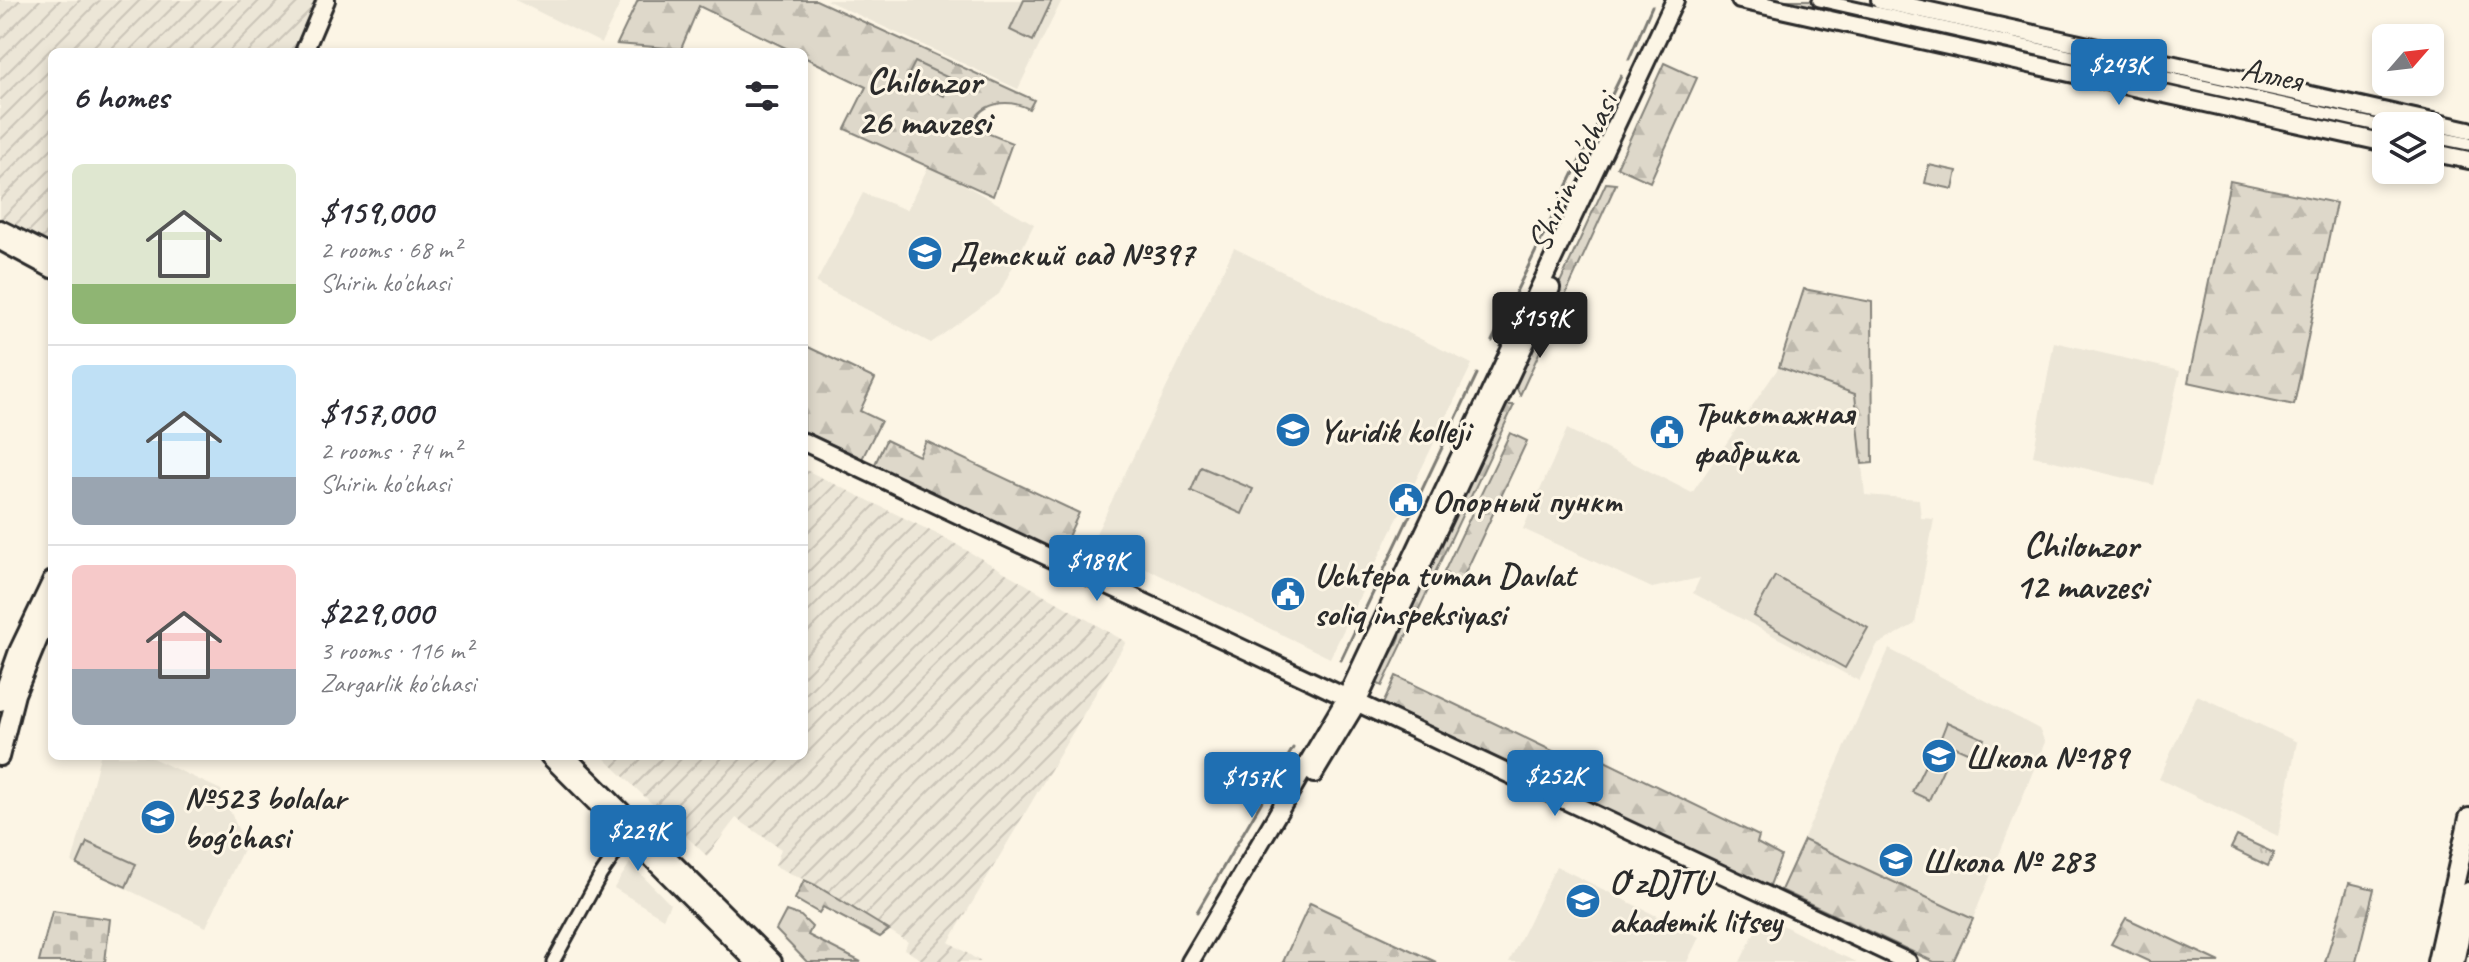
<!DOCTYPE html>
<html lang="en">
<head>
<meta charset="utf-8">
<style>
	body { margin:0; font-family:Caveat,sans-serif; background:#f2f2f3; color:#2b2b33; height:100vh; display:flex; flex-direction:column; font-size:30px; white-space:nowrap }
	* { box-sizing:border-box; margin:0 }
	p { font-size:26px; color:#7c7c81 }
	.icon { flex:none; width:44px; height:44px; fill:none; stroke:currentColor; stroke-width:2; stroke-linecap:round; stroke-linejoin:round }
	.map { position:relative; flex:1; overflow:hidden }
	.panel { position:absolute; left:48px; top:48px; width:760px; height:712px; display:flex; flex-direction:column; background:#fff; border-radius:12px; box-shadow:0 4px 12px #0003 }
	.panel>* { flex:none }
	.needle { width:52px; rotate:62deg }
	.controls { position:absolute; left:2372px; top:24px; display:grid; gap:16px }
	.controls a { display:grid; place-items:center; width:72px; height:72px; border-radius:12px; background:#fff; box-shadow:0 4px 12px #0003; font-size:40px }
	.price { position:absolute; translate:-50% -68px; padding:0 18px; border-radius:8px; background:#1f6fb2; color:#fff; font-size:26px; line-height:52px; filter:drop-shadow(0 2px 4px #0008) }
	.price::after { content:''; position:absolute; left:50%; top:48px; width:24px; height:18px; margin-left:-12px; background:inherit; clip-path:polygon(0 0,100% 0,50% 100%) }
	.price.on { background:#222; color:#fff }
	ul { padding:0; list-style:none }
	li { display:flex; align-items:center; gap:24px; height:200px; padding:0 24px }
	li+li { border-top:2px solid #e1e1e2 }
	li span { display:grid; place-items:center; flex:none; width:224px; height:160px; border-radius:12px; color:#555 }
	li>.icon { margin-inline-start:auto }
	span .icon { width:96px; height:96px; fill:#fffc; stroke-width:1 }
	li b { font-size:34px }
	h2 { display:flex; justify-content:space-between; align-items:center; height:96px; padding:0 24px; font-size:34px }
	.map>svg:first-child { display:block }
</style>
</head>
<body>
<div class="map">
<svg width="2469" height="962" viewBox="0 0 2469 962">
	<defs>
		<pattern id="industrial-furrows" width="10" height="10" patternUnits="userSpaceOnUse" patternTransform="scale(2)"><rect width="10" height="10" fill="#ece6d7"/><path d="M-1 1l2-2M0 10L10 0M9 11l2-2" fill="none" stroke="#cbc5b9"/></pattern>
		<pattern id="forest-firs" width="22" height="20" patternUnits="userSpaceOnUse" patternTransform="scale(2)"><rect width="22" height="20" fill="#ded8ca"/><path d="M5 1l3.5 6h-7zM16 11l3.5 6h-7z" fill="#bfbaae"/></pattern>
		<pattern id="cemetery-stones" width="16" height="16" patternUnits="userSpaceOnUse" patternTransform="scale(2)"><rect width="16" height="16" fill="#ded8ca"/><path d="M2 7V4a2 2 0 0 1 4 0v3zM10 15v-3a2 2 0 0 1 4 0v3z" fill="#bfbaae"/></pattern>
		<pattern id="park-tufts" width="24" height="20" patternUnits="userSpaceOnUse" patternTransform="scale(2)"><rect width="24" height="20" fill="#ded8ca"/><path d="M3 7l-1-3M5 7V3M7 7l1-3M15 17l-1-3M17 17v-4M19 17l1-3" fill="none" stroke="#bfbaae"/></pattern>
	</defs>
	<rect width="100%" height="100%" fill="#fcf5e5"/>
	<filter id="ink" filterUnits="userSpaceOnUse"><feTurbulence type="fractalNoise" baseFrequency=".0125" numOctaves="2"/><feDisplacementMap in="SourceGraphic" scale="16" xChannelSelector="R" yChannelSelector="G"/><feConvolveMatrix kernelMatrix="1 2 1 2 8 2 1 2 1" color-interpolation-filters="sRGB"/></filter>
	<g filter="url(#ink)">
		<path fill="#ece6d7" d="M515,0h107l-21,43z
			M826,0h236l-44,89z
			M929,165l105,59 -35,70 -68,49 -115,-60 47,-90 44,17z
			M1234,248l238,116 -142,294 -238,-116z
			M2054,342l126,29 -26,114 -121,-29z
			M1779,367l76,27 10,101 54,4 2,19 13,1 -19,105 -38,21 -18,36 -166,-88 7,-15 -48,10 -129,-59 44,-100 125,64z
			M1889,649l150,80 6,13 -84,206 -171,-79z
			M2197,695l100,47 -19,94 -119,-57z
			M100,756h48l73,34 24,55 -39,82 -134,-64z
			M630,863l40,41 -7,14 -49,-30z
			M1556,866l143,71 -12,25h-178z
			M1763,915l73,38 21,9h-117z"/>
		<path fill="url(#industrial-furrows)" d="M0,0h314l-22,52h-240v203l-52,-26z
			M804,469l141,69 181,104 -177,300 32,20h-56l-21,-13 4,-7 -93,-57 -40,-19 6,-17 -45,-31 -29,38 -105,-100h202z"/>
		<path fill="url(#forest-firs)" stroke="#84827a" stroke-width="2" d="M638,0h178l218,100 -5,9c-22,-11 -50,-7 -57,18l40,16 -19,53 -148,-67 21,-42 -62,-30v-5h-10l-95,-46 -18,43 -64,-5z
			M1779,0h69l577,126h-39v8z
			M1664,63l33,15 -47,104 -33,-15z
			M2230,181l106,22 -42,202 -106,-23z
			M1606,183l10,1 -96,211 -6,-13z
			M1804,289l68,13 1,161 -11,1 -7,-70 -76,-27z
			M804,345l71,34 -15,32 21,10 -19,38 -58,-28z
			M1504,405h10l-81,172 -5,-8z
			M1510,433l17,8 -66,141 -17,-10z
			M886,440l33,16 7,-15 153,72 -19,41 -186,-88z
			M1420,585l10,1 -48,100 -8,-4 24,-40z
			M1396,676l165,79 -13,27 -165,-78z
			M1582,750l177,86 -2,7 24,13 -12,32 -207,-98z
			M1804,840l169,79 -20,43h-19l-153,-72z
			M804,880l11,5 74,45 -9,7 -57,-30 -4,6 -24,-14z
			M2349,883l25,6 -18,73h-31z
			M1310,903l126,59h-153z
			M786,911l15,5 11,11 -4,8 53,27h-54l-31,-32z
			M2126,918l94,44h-70l-39,-18z"/>
		<path fill="url(#cemetery-stones)" stroke="#84827a" stroke-width="2" d="M52,911l58,8 -5,43h-66z"/>
		<path fill="url(#park-tufts)" stroke="#84827a" stroke-width="2" d="M2237,836l37,17 -6,13 -37,-18z"/>
		<path fill="#ded8ca" stroke="#84827a" stroke-width="2" d="M1024,0h28l-19,41 -23,-11z
			M915,62l36,17 -7,17 -37,-18z
			M1929,165l28,6 -4,18 -28,-6z
			M1201,467l52,22 -11,25 -51,-23z
			M1775,576l93,52 -23,40 -92,-52z
			M1947,722l37,17 -8,17 -36,-16z
			M1930,755l16,8 -17,37 -17,-8z
			M87,842l49,22 -10,23 -49,-22z"/>
		<g fill="none" stroke-linecap="round" stroke-linejoin="round">
			<path stroke="#7d7b74" stroke-width="3" d="M1629,59l23,-53
				M1492,341l129,-265
				M1341,660l136,-286
				M1197,912l96,-164"/>
			<defs>
				<path id="street" d="M1819,0l567,127
					M2430,136l39,8
					M553,962l47,-86 28,-41"/>
				<path id="secondary" d="M1740,0l646,143
					M1880,0l589,130
					M304,52l22,-52
					M2430,152l39,8
					M0,229l52,26
					M0,241l52,28
					M804,442l1104,520
					M0,702l18,-51 34,-71
					M549,756l206,206
					M566,756l207,206
					M0,757l16,-63 36,-87
					M1314,774l43,-71 194,-415
					M1190,962l156,-264 329,-698"/>
				<path id="primary" d="M2437,962l32,-144
					M2454,962l15,-70"/>
			</defs>
			<use href="#street" stroke="#2b2b2b" stroke-width="17"/>
			<use href="#secondary" stroke="#2b2b2b" stroke-width="22"/>
			<use href="#primary" stroke="#2b2b2b" stroke-width="24"/>
			<use href="#street" stroke="#fcf5e5" stroke-width="11"/>
			<use href="#secondary" stroke="#fcf5e5" stroke-width="16"/>
			<use href="#primary" stroke="#fcf5e5" stroke-width="18"/>
		</g>
	</g>
	<defs>
		<symbol id="school-disc" viewBox="-11 -11 22 22"><circle r="9.5" fill="#1f6fb2" stroke="#fcf5e5"/><path d="M0-5L7-2L0 1L-7-2ZM-4 1L0 2.5L4 1V4Q0 6-4 4Z" fill="#fff"/></symbol>
		<symbol id="university-disc" viewBox="-11 -11 22 22"><circle r="9.5" fill="#1f6fb2" stroke="#fcf5e5"/><path d="M0-5L7-2L0 1L-7-2ZM-4 1L0 2.5L4 1V4Q0 6-4 4Z" fill="#fff"/></symbol>
		<symbol id="civic-disc" viewBox="-11 -11 22 22"><circle r="9.5" fill="#1f6fb2" stroke="#fcf5e5"/><path d="M-.6-6.5H3V-4.5H.6V-3L4-1V1h2V6H-6V1h2V-1L-.6-3ZM-1.2 2.5V6h2.4V2.5Z" fill="#fff"/></symbol>
	</defs>
	<g fill-rule="evenodd">
		<use href="#school-disc" x="905" y="233" width="40" height="40"/>
		<use href="#university-disc" x="1273" y="410" width="40" height="40"/>
		<use href="#civic-disc" x="1647" y="412" width="40" height="40"/>
		<use href="#civic-disc" x="1386" y="480" width="40" height="40"/>
		<use href="#civic-disc" x="1268" y="574" width="40" height="40"/>
		<use href="#school-disc" x="1919" y="736" width="40" height="40"/>
		<use href="#school-disc" x="138" y="797" width="40" height="40"/>
		<use href="#school-disc" x="1876" y="840" width="40" height="40"/>
		<use href="#university-disc" x="1563" y="881" width="40" height="40"/>
	</g>
	<g text-anchor="middle" dominant-baseline="central" stroke-width="6" stroke-linejoin="round" paint-order="stroke">
		<g font-size="34" fill="#2b2b2b" stroke="#fcf5e5">
			<text transform="translate(2272 74) rotate(12)">Аллея</text>
			<text transform="translate(1572 172) rotate(-65)">Shirin ko'chasi</text>
		</g>
		<g font-size="34" font-weight="bold" fill="#2b2b2b" stroke="#fcf5e5" text-anchor="start">
			<text x="951" y="253">Детский сад №397</text>
			<text x="1693" y="412">Трикотажная<tspan x="1693" dy="39">фабрика</tspan></text>
			<text x="1319" y="430">Yuridik kolleji</text>
			<text x="1432" y="500">Опорный пункт</text>
			<text x="1314" y="574">Uchtepa tuman Davlat<tspan x="1314" dy="39">soliq inspeksiyasi</tspan></text>
			<text x="1965" y="756">Школа №189</text>
			<text x="184" y="797">№523 bolalar<tspan x="184" dy="39">bog'chasi</tspan></text>
			<text x="1922" y="860">Школа № 283</text>
			<text x="1609" y="881">OʻzDJTU<tspan x="1609" dy="39">akademik litsey</tspan></text>
		</g>
		<g font-size="36" font-weight="bold" fill="#2b2b2b" stroke="#fcf5e5">
			<text x="924" y="81">Chilonzor<tspan x="924" dy="41">26 mavzesi</tspan></text>
			<text x="2081" y="545">Chilonzor<tspan x="2081" dy="41">12 mavzesi</tspan></text>
		</g>
	</g>
</svg>
<div class="controls">
<a><svg class="needle" viewBox="-14 -14 28 28"><path d="M0-13l5 13h-10z" fill="#e53935"/><path d="M0 13l5-13h-10z" fill="#7c7c81"/></svg></a>
<a><svg class="icon" aria-label="layers" viewBox="0 0 24 24"><path d="M12 4l9 5-9 5-9-5zM3 14l9 5 9-5"/></svg></a>
</div>
<b class="price" style="left:2119px;top:107px">$243K</b>
<b class="price on" style="left:1540px;top:360px">$159K</b>
<b class="price" style="left:1097px;top:603px">$189K</b>
<b class="price" style="left:1555px;top:818px">$252K</b>
<b class="price" style="left:1252px;top:820px">$157K</b>
<b class="price" style="left:638px;top:873px">$229K</b>
<section class="panel">
<h2>6 homes<svg class="icon" aria-label="filters" viewBox="0 0 24 24"><path d="M4 7h16M4 17h16"/><circle cx="9" cy="7" r="2"/><circle cx="15" cy="17" r="2"/></svg></h2>
<ul>
<li><span style="background:linear-gradient(#dfe7d0 75%,#8fb573 0)"><svg class="icon" aria-label="home" viewBox="0 0 24 24"><path d="M3 11l9-7 9 7M6 9v11h12V9"/></svg></span><div><b>$159,000</b><p>2 rooms · 68 m²</p><p>Shirin ko'chasi</p></div></li>
<li><span style="background:linear-gradient(#bfe0f5 70%,#9aa5b1 0)"><svg class="icon" aria-label="home" viewBox="0 0 24 24"><path d="M3 11l9-7 9 7M6 9v11h12V9"/></svg></span><div><b>$157,000</b><p>2 rooms · 74 m²</p><p>Shirin ko'chasi</p></div></li>
<li><span style="background:linear-gradient(#f6c9c9 65%,#9aa5b1 0)"><svg class="icon" aria-label="home" viewBox="0 0 24 24"><path d="M3 11l9-7 9 7M6 9v11h12V9"/></svg></span><div><b>$229,000</b><p>3 rooms · 116 m²</p><p>Zargarlik ko'chasi</p></div></li>
</ul>
</section>
</div>
</body>
</html>
